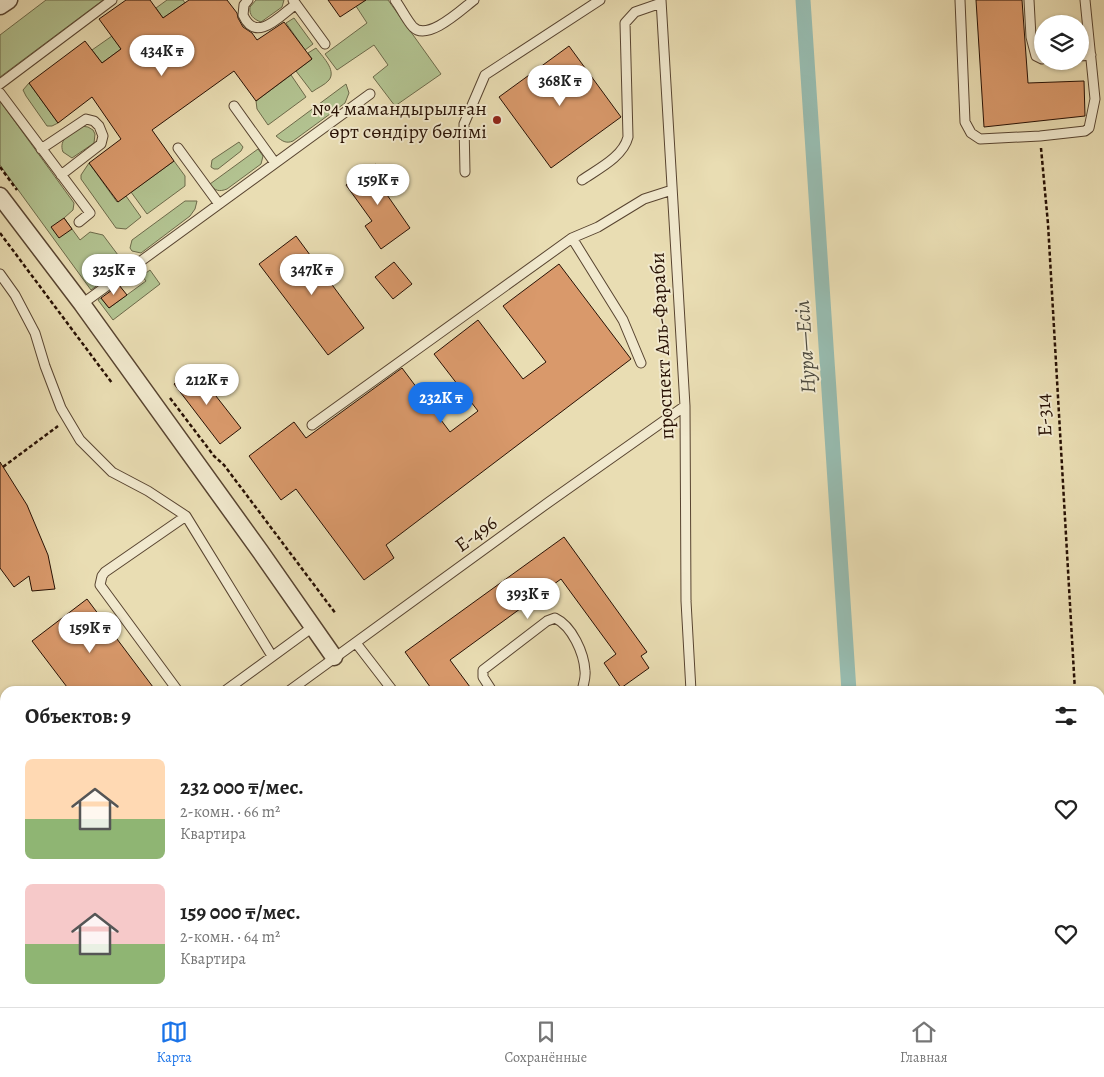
<!DOCTYPE html>
<html lang="ru">
<head>
<meta charset="utf-8">
<style>
	body { margin:0; font-family:Alegreya,serif; background:#f6f6f6; color:#222; height:100vh; display:flex; flex-direction:column; font-size:19px; white-space:nowrap }
	* { box-sizing:border-box; margin:0 }
	p { font-size:16px; color:#767676 }
	.icon { flex:none; width:28px; height:28px; fill:none; stroke:currentColor; stroke-width:2; stroke-linecap:round; stroke-linejoin:round }
	.map { position:relative; flex:1; overflow:hidden }
	.side { position:absolute; left:0px; top:686px; width:1105px; height:321px; display:flex; flex-direction:column; background:#fff; border-radius:15px 15px 0 0; box-shadow:0 1px 4px #0004 }
	.side>* { flex:none }
	.controls { position:absolute; left:1034px; top:15px; display:grid; gap:10px }
	.controls a { display:grid; place-items:center; width:55px; height:55px; border-radius:50%; background:#fff; box-shadow:0 1px 4px #0004; font-size:25px }
	.price { position:absolute; translate:-50% -42px; padding:0 11px; border-radius:18px; background:#fff; color:#222; font-size:16px; line-height:32px; filter:drop-shadow(0 1px 2px #0008) }
	.price::after { content:''; position:absolute; left:50%; top:30px; width:15px; height:11px; margin-left:-8px; background:inherit; clip-path:polygon(0 0,100% 0,50% 100%) }
	.price.current { background:#1a73e8; color:#fff }
	ul { padding:0; list-style:none }
	li { display:flex; align-items:center; gap:15px; height:125px; padding:0 25px }
	li span { display:grid; place-items:center; flex:none; width:140px; height:100px; border-radius:8px; color:#555 }
	li>.icon { margin-inline-start:auto }
	span .icon { width:60px; height:60px; fill:#fffc; stroke-width:1 }
	li b { font-size:21px }
	h2 { display:flex; justify-content:space-between; align-items:center; height:60px; padding:0 25px; font-size:21px }
	.menu { display:flex; justify-content:space-around; align-items:center; height:70px; border-top:1px solid #e0e0e0; background:#fff; font-size:14px; color:#767676 }
	.menu a { display:grid; justify-items:center; gap:2px }
	.menu .current { color:#1a73e8 }
	.map>svg:first-child { display:block }
</style>
</head>
<body>
<div class="map">
<svg width="1104" height="1007" viewBox="0 0 1104 1007">
	<rect width="100%" height="100%" fill="#e9ddb3"/>
	<filter id="stains"><feTurbulence type="fractalNoise" baseFrequency=".004" numOctaves="4"/><feColorMatrix values="0 0 0 0 .2 0 0 0 0 .09 0 0 0 0 .02 0 0 0 .5 -.17"/></filter>
	<radialGradient id="worn" r=".72"><stop offset=".6" stop-color="#630" stop-opacity="0"/><stop offset="1" stop-color="#630" stop-opacity=".3"/></radialGradient>
	<path fill="#b2c290" stroke="#6d6a4a" d="M46,0h57l-103,77v-42z
		M167,0h16l2,3 -22,15 -7,-10z
		M256,0h28l-2,7 -21,15c-8,-3 -12,-7 -11,-15z
		M352,0h36l53,74 -46,32 -22,-29 15,-12 -14,-20 -37,25 -12,-16 42,-31z
		M294,18l19,26 -8,6 -19,-27z
		M112,36l9,13 -19,14 -10,-13z
		M316,48c5,7 21,22 13,32 -4,5 -12,8 -17,12l-16,-21 16,-12 -4,-6z
		M291,75l15,22 -38,28 -11,-16 -1,-8z
		M29,83l29,40 -6,3h-5l-21,-30 -3,-6z
		M346,84l3,9 -4,10 -52,38c-7,3 -11,0 -17,-5z
		M0,101l74,102 -1,7 -9,8 16,22 10,-8 13,3 18,24 -1,9 -29,22 -91,-125z
		M81,126l7,1 5,3 2,4 -1,9 -22,15 -9,-6c-5,-13 8,-19 18,-26z
		M239,142l4,5 -2,4 -23,18h-4l-3,-2 1,-7z
		M258,149l5,7 -2,8 -34,25c-8,3 -12,2 -17,-5z
		M174,161l11,15v10l-38,28 -16,-22z
		M89,163l28,39 9,-6 15,21 -15,12 -10,-1 -35,-49v-4z
		M185,201h12l-2,8 -5,7 -49,37 -9,-2 -2,-3 2,-8z
		M150,270l10,14 -47,36 -15,-20 3,-2 8,10 37,-27 -4,-5z"/>
	<g fill="none" stroke-linecap="round" stroke-linejoin="round">
		<path stroke="#97bbaf" stroke-width="15" d="M803,0l46,691
			M870,1002l1,5"/>
	</g>
	<path fill="#d9996b" stroke="#281104" d="M126,0h24l13,18 26,-18h38l10,13 1,5 5,9 9,6 5,7 27,-18 28,37 -56,42 -22,-30 -82,59 22,31 -56,41 -29,-39 32,-24 -29,-42 -34,26 -29,-40 56,-42 17,22 19,-14 -22,-30z
		M328,0h38l-26,17z
		M976,0h46l6,83 56,-2 1,35 -101,11z
		M569,46l52,71 -70,51 -52,-71z
		M376,164l16,23 -7,5 25,36 -29,21 -16,-23 7,-5 -26,-36z
		M64,218l8,11 -13,9 -8,-11z
		M296,236l68,92 -36,27 -69,-91z
		M394,262l18,22 -19,15 -18,-22z
		M559,264l72,95 -245,186 8,13 -30,22 -68,-91 -15,11 -32,-44 45,-34 12,16 96,-70 48,64 28,-21 -44,-57 44,-34 45,59 23,-17 -43,-56z
		M119,285l8,10 -18,13 -8,-10z
		M194,368l47,60 -21,16 -46,-60z
		M0,462l27,43 21,50 7,34 -23,2 -3,-15 -15,11 -14,-19z
		M564,537l83,115 -6,4 8,12 -28,20 -17,-25 12,-9 -55,-75 -111,81 23,31h-40l-28,-39z
		M87,599l69,92h-86l-38,-50z"/>
	<g fill="none" stroke-linecap="round" stroke-linejoin="round">
		<defs>
			<path id="service" d="M248,0l-4,5 -1,10c13,29 37,1 53,-11
				M293,0l32,44
				M395,0c6,8 11,19 18,27 15,15 49,-18 61,-27
				M661,0l24,406 1,195 5,90
				M960,0l5,122 6,11 9,6 60,-3 45,-5 4,-3 6,-29 -10,-99
				M1029,0l2,37 5,19 6,3
				M1080,56l11,-1
				M0,84l112,-84
				M0,93l90,120 -11,9
				M234,106l41,57
				M178,148l41,56
				M41,149l45,-30 8,2 5,5 4,10 -2,8 -40,31
				M465,172l-1,-48 21,-49 115,-75
				M582,180c16,-11 41,-23 46,-43l-3,-114 10,-11 26,-9
				M572,238l51,82 18,43
				M0,274l15,21 20,38 10,33 16,42 19,32 32,32 36,19 38,25 86,140
				M82,304l288,-210
				M312,425l260,-187 26,-11 46,-28 28,-9
				M356,643l37,48
				M178,691l-78,-106 2,-9 3,-4 81,-56
				M225,691l89,-65
				M289,691l260,-189 136,-96
				M492,691l-9,-14v-7l64,-49 8,-3c17,8 29,35 30,53 1,7 -2,14 -3,20
				M0,857l5,-3
				M0,905l5,-4
				M382,1002l3,5
				M486,1002l3,5
				M709,1002l1,5
				M507,1006l8,-1 3,-3
				M602,1007l2,-2 -2,-3"/>
			<path id="minor" d="M0,6l9,-6
				M0,196l82,108 178,247 74,106"/>
		</defs>
		<use href="#service" stroke="#584430" stroke-width="11"/>
		<use href="#minor" stroke="#584430" stroke-width="19"/>
		<path stroke="#281104" stroke-width="2.5" stroke-dasharray="4 2.5" stroke-linecap="butt" d="M1041,148l7,76 27,467
			M0,167l17,23
			M0,233l112,150
			M170,398l44,58 10,9 112,149
			M3,467l55,-41
			M1097,1002v5"/>
		<use href="#service" stroke="#f1e9ce" stroke-width="9"/>
		<use href="#minor" stroke="#f1e9ce" stroke-width="16"/>
	</g>
	<circle fill="#8f2418" stroke="#f1e9ce" stroke-width="2" cx="497" cy="120" r="5"/>
	<g text-anchor="middle" dominant-baseline="central" stroke-width="4" stroke-linejoin="round" paint-order="stroke">
		<g font-size="20" fill="#281104" stroke="#f1e9ce" text-anchor="end">
			<text x="487" y="108">№4 мамандырылған<tspan x="487" dy="23">өрт сөндіру бөлімі</tspan></text>
		</g>
		<g font-size="20" fill="#281104" stroke="#f1e9ce">
			<text transform="translate(662 346) rotate(-93)">проспект Аль-Фараби</text>
			<text transform="translate(1044 415) rotate(-93)">E-314</text>
			<text transform="translate(476 534) rotate(-36)">E-496</text>
		</g>
		<g font-size="21" font-style="italic" fill="#4f4c40" stroke="#f1e9ce">
			<text transform="translate(805 347) rotate(-94)">Нура—Есіл</text>
		</g>
	</g>
	<rect width="100%" height="100%" filter="url(#stains)"/>
	<rect width="100%" height="100%" fill="url(#worn)"/>
</svg>
<div class="controls">
<a><svg class="icon" aria-label="layers" viewBox="0 0 24 24"><path d="M12 4l9 5-9 5-9-5zM3 14l9 5 9-5"/></svg></a>
</div>
<b class="price" style="left:162px;top:77px">434K ₸</b>
<b class="price" style="left:560px;top:107px">368K ₸</b>
<b class="price" style="left:378px;top:206px">159K ₸</b>
<b class="price" style="left:114px;top:296px">325K ₸</b>
<b class="price" style="left:312px;top:296px">347K ₸</b>
<b class="price" style="left:207px;top:406px">212K ₸</b>
<b class="price current" style="left:441px;top:424px">232K ₸</b>
<b class="price" style="left:528px;top:620px">393K ₸</b>
<b class="price" style="left:90px;top:654px">159K ₸</b>
<section class="side">
<h2>Объектов: 9<svg class="icon" aria-label="filters" viewBox="0 0 24 24"><path d="M4 7h16M4 17h16"/><circle cx="9" cy="7" r="2"/><circle cx="15" cy="17" r="2"/></svg></h2>
<ul>
<li><span style="background:linear-gradient(#ffd9b3 60%,#8fb573 0)"><svg class="icon" aria-label="home" viewBox="0 0 24 24"><path d="M3 11l9-7 9 7M6 9v11h12V9"/></svg></span><div><b>232 000 ₸/мес.</b><p>2-комн. · 66 m²</p><p>Квартира</p></div><svg class="icon" aria-label="heart" viewBox="0 0 24 24"><path d="M12 20l-8-8c-3-5 5-10 8-4 3-6 11-1 8 4z"/></svg></li>
<li><span style="background:linear-gradient(#f6c9c9 60%,#8fb573 0)"><svg class="icon" aria-label="home" viewBox="0 0 24 24"><path d="M3 11l9-7 9 7M6 9v11h12V9"/></svg></span><div><b>159 000 ₸/мес.</b><p>2-комн. · 64 m²</p><p>Квартира</p></div><svg class="icon" aria-label="heart" viewBox="0 0 24 24"><path d="M12 20l-8-8c-3-5 5-10 8-4 3-6 11-1 8 4z"/></svg></li>
</ul>
</section>
</div>
<nav class="menu">
<a class="current"><svg class="icon" aria-label="map" viewBox="0 0 24 24"><path d="M3 6l6-2 6 2 6-2v14l-6 2-6-2-6 2zM9 4v14M15 6v14"/></svg>Карта</a>
<a><svg class="icon" aria-label="saved" viewBox="0 0 24 24"><path d="M7 4h10v16l-5-4-5 4z"/></svg>Сохранённые</a>
<a><svg class="icon" aria-label="home" viewBox="0 0 24 24"><path d="M3 11l9-7 9 7M6 9v11h12V9"/></svg>Главная</a>
</nav>
</body>
</html>
